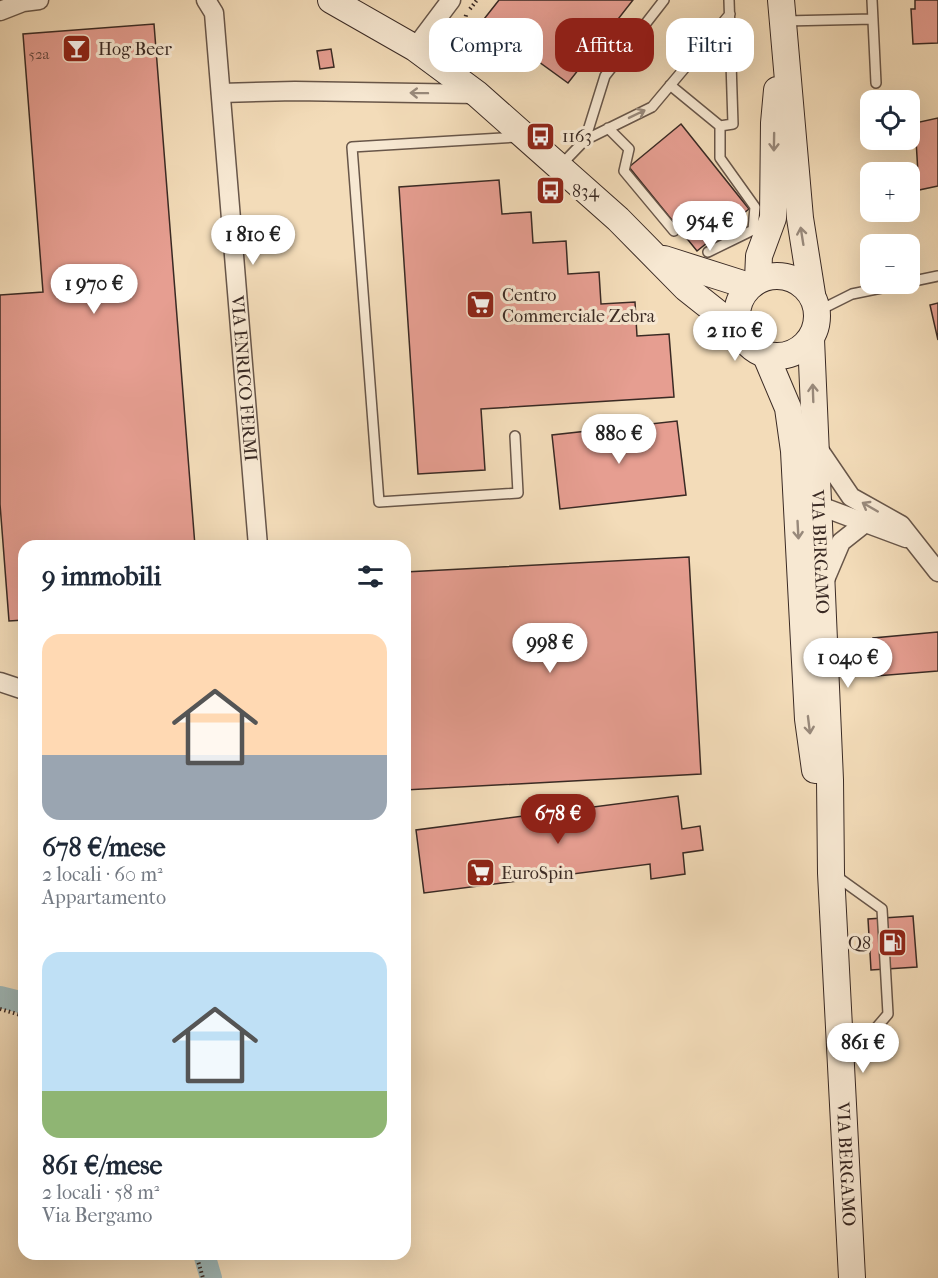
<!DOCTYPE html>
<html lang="it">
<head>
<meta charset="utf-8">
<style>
	body { margin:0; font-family:"IM FELL French Canon",serif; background:#f6f6f7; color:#1f2937; height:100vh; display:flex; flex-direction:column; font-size:22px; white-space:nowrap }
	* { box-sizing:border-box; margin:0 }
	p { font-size:20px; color:#747a83 }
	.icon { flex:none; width:33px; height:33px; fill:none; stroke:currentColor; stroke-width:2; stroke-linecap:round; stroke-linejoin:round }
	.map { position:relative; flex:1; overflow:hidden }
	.details { position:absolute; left:18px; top:540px; width:393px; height:720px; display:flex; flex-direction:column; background:#fff; border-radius:18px; box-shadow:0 6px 24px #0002 }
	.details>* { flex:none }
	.banner { position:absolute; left:429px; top:18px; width:418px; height:54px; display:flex; gap:12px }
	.fabs { position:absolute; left:860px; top:90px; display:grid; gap:12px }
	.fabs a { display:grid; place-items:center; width:60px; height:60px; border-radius:12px; background:#fff; box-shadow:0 6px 24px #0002; font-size:30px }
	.price { position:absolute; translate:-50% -51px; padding:0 14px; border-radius:21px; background:#fff; color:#222; font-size:20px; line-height:39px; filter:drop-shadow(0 2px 3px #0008) }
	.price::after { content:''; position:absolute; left:50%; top:36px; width:18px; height:14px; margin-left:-9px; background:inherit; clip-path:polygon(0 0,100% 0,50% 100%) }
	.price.on { background:#8f2418; color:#fff }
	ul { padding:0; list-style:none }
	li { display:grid; align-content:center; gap:12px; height:318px; padding:0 24px }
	li span { display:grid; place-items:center; height:186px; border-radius:18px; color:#555 }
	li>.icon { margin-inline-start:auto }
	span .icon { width:108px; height:108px; fill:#fffc; stroke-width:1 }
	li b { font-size:26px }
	h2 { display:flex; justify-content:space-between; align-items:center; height:72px; padding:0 24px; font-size:26px }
	.tag { padding:0 21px; border-radius:18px; background:#fff; box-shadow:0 6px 24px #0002; font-size:21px; line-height:54px }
	.tag.on { background:#8f2418; color:#fff }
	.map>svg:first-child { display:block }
</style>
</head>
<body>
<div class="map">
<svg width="938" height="1278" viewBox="0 0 938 1278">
	<rect width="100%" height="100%" fill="#f3dcb9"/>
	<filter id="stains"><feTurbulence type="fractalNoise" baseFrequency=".00333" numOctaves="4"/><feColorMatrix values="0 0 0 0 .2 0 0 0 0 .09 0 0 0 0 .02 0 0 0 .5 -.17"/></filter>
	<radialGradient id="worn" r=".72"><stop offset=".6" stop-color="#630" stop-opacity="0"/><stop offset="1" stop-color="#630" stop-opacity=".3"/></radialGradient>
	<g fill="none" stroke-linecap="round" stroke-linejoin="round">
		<path stroke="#9fb9b9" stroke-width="22" d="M0,997l24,6
			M204,1254l7,24"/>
	</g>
	<path fill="#e69e91" stroke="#3a2a24" stroke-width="1.5" d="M499,0h134l-65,83 -58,-42 -11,11 -22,-24z
		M915,0h23v43l-25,1 -2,-35h4z
		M154,24l41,522h-171v74l-15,1 -9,-117v-209l43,-3 -20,-258z
		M331,49l3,18 -14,2 -3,-18z
		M938,118v68l-19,4 -4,-67z
		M681,124l68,85 -52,42 -68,-84z
		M499,180l3,34 29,-2 2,31 33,-2 2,33 31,-2 2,32 34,-2 2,34 32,-2 5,63 -193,12 4,61 -67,4 -19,-287z
		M938,303v37l-8,-35z
		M677,421l9,74 -126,14 -8,-74z
		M689,557l12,217 -296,16v-218z
		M938,632v39l-62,5 -3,-38z
		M678,796l4,33 18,-3 3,24 -20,3 2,21 -34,5 -1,-15 -226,29 -8,-63z
		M913,916l4,51 -46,3 -3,-51z"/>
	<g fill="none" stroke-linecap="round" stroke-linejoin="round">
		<defs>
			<path id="lane" d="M872,0l4,83
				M785,21l88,-2
				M670,85l50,41 13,-2 -4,-124
				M608,128l21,21 -5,22 50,60
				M585,140l20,-64 59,-76
				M560,166l25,-26 67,-33 78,-93
				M708,252l45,-22 2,-23 -35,-49v-32
				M909,282l29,-6
				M818,311l34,-17 49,-10
				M515,436l3,57 -139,9 -27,-355 165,-10
				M836,876l46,33 6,105 -42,49"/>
			<g id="street">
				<path id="s1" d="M206,0l8,13 44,533"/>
				<path d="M0,11l23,-9 16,-2"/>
				<path d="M415,48l36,-48"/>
				<path d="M221,93l74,-2 182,3"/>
				<path d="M817,447l34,50 50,28 37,47"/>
				<path d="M810,498l10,8 86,32"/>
				<path d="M824,582l17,-40 24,-19"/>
				<path d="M0,682l24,8"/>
			</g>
			<g id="secondary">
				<path d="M331,0l84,48 62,46 141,125 68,69 53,42"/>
				<path d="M781,0l19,218 12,76"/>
				<path d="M664,259l85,27"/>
				<circle cx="777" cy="316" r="40"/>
				<path d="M758,279l1,-23 14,-38 1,-95 3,-33"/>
				<path id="s2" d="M811,339l19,441 1,93 21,405"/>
				<path d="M766,356l22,52 6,43 14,268 7,51"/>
			</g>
		</defs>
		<use href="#lane" stroke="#685649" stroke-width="12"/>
		<use href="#street" stroke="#685649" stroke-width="21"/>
		<use href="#secondary" stroke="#3a2a24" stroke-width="28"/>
		<path stroke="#3a2a24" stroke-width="4" stroke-dasharray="1.5 3" stroke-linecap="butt" d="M470,9l7,-9
			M466,15l-5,24 7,18
			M0,1009l24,7
			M196,1254l7,24"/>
		<use href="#lane" stroke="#f7e8d2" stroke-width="9"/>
		<use href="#street" stroke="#f7e8d2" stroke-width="18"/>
		<use href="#secondary" stroke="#f7e8d2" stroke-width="26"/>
	</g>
	<defs><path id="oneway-shaft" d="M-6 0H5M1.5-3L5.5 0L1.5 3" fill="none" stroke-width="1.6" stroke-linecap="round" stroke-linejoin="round" transform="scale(1.5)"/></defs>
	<g stroke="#98897b">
		<use href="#oneway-shaft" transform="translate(419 93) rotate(-179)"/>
		<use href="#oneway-shaft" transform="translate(637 114) rotate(-26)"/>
		<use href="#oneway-shaft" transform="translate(774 142) rotate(91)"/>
		<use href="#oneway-shaft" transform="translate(802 236) rotate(-99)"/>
		<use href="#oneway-shaft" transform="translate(813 393) rotate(-92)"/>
		<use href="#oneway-shaft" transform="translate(870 507) rotate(-150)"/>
		<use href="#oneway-shaft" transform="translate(798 530) rotate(87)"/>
		<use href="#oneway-shaft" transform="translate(809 725) rotate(83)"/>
	</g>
	<defs>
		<symbol id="bar-square" viewBox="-11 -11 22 22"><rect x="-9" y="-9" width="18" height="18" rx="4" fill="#8f2418" stroke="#f7e8d2"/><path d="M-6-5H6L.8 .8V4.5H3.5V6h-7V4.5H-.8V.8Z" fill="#fff"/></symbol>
		<symbol id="bus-square" viewBox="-11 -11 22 22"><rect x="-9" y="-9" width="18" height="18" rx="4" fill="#8f2418" stroke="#f7e8d2"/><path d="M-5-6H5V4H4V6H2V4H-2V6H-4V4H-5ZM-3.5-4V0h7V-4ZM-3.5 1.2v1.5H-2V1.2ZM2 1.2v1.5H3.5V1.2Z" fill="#fff"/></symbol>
		<symbol id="supermarket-square" viewBox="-11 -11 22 22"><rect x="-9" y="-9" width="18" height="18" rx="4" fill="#8f2418" stroke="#f7e8d2"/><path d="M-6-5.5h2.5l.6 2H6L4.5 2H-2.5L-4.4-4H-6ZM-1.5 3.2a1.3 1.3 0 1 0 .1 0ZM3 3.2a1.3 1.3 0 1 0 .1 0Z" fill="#fff"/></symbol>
		<symbol id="fuel-square" viewBox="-11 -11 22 22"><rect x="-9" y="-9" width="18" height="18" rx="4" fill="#8f2418" stroke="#f7e8d2"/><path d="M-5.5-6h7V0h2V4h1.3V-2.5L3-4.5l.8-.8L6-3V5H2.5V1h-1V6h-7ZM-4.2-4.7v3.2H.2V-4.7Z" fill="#fff"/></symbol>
	</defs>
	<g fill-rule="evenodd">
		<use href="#bar-square" x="60" y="32" width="33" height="33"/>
		<use href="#bus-square" x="524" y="120" width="33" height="33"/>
		<use href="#bus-square" x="534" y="174" width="33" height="33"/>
		<use href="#supermarket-square" x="464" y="288" width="33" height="33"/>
		<use href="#supermarket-square" x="464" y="856" width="33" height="33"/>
		<use href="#fuel-square" x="876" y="926" width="33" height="33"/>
	</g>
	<g text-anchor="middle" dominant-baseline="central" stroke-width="6" stroke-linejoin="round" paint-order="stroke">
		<g font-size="15" fill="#65473f">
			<text x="39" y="54">52a</text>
		</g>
		<g font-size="18" fill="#3a2a24" stroke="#f7e8d2" text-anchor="start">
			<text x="98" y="49">Hog Beer</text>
			<text x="562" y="136">1163</text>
			<text x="572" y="191">834</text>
			<text x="502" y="295">Centro<tspan x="502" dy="21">Commerciale Zebra</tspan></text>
			<text x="501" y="873">EuroSpin</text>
			<text x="871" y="943" text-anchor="end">Q8</text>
		</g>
		<g font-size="18" fill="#3a2a24" stroke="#f7e8d2">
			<text stroke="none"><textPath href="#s1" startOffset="382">VIA ENRICO FERMI</textPath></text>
			<text stroke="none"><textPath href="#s2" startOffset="213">VIA BERGAMO</textPath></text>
			<text stroke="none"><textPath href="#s2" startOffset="826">VIA BERGAMO</textPath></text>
		</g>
	</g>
	<rect width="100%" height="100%" filter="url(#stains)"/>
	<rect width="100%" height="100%" fill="url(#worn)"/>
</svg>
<div class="fabs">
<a><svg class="icon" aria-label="locate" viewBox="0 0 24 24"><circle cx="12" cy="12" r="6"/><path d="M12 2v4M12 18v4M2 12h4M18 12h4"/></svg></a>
<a>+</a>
<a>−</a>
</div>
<b class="price" style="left:710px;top:252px">954 €</b>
<b class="price" style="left:253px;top:266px">1 810 €</b>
<b class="price" style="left:94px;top:315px">1 970 €</b>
<b class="price" style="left:735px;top:362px">2 110 €</b>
<b class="price" style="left:619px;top:465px">880 €</b>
<b class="price" style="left:550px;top:674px">998 €</b>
<b class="price" style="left:848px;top:689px">1 040 €</b>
<b class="price on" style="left:558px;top:845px">678 €</b>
<b class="price" style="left:863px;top:1074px">861 €</b>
<div class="banner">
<a class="tag">Compra</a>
<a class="tag on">Affitta</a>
<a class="tag">Filtri</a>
</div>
<section class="details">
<h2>9 immobili<svg class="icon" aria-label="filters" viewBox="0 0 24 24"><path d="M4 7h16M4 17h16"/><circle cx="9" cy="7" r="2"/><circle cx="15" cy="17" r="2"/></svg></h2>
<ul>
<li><span style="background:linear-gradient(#ffd9b3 65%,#9aa5b1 0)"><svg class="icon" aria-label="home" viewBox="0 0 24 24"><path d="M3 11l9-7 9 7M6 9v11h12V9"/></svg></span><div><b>678 €/mese</b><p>2 locali · 60 m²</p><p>Appartamento</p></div></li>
<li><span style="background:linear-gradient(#bfe0f5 75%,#8fb573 0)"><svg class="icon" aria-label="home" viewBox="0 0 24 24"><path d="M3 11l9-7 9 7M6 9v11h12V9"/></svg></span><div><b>861 €/mese</b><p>2 locali · 58 m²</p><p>Via Bergamo</p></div></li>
</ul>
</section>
</div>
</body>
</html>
